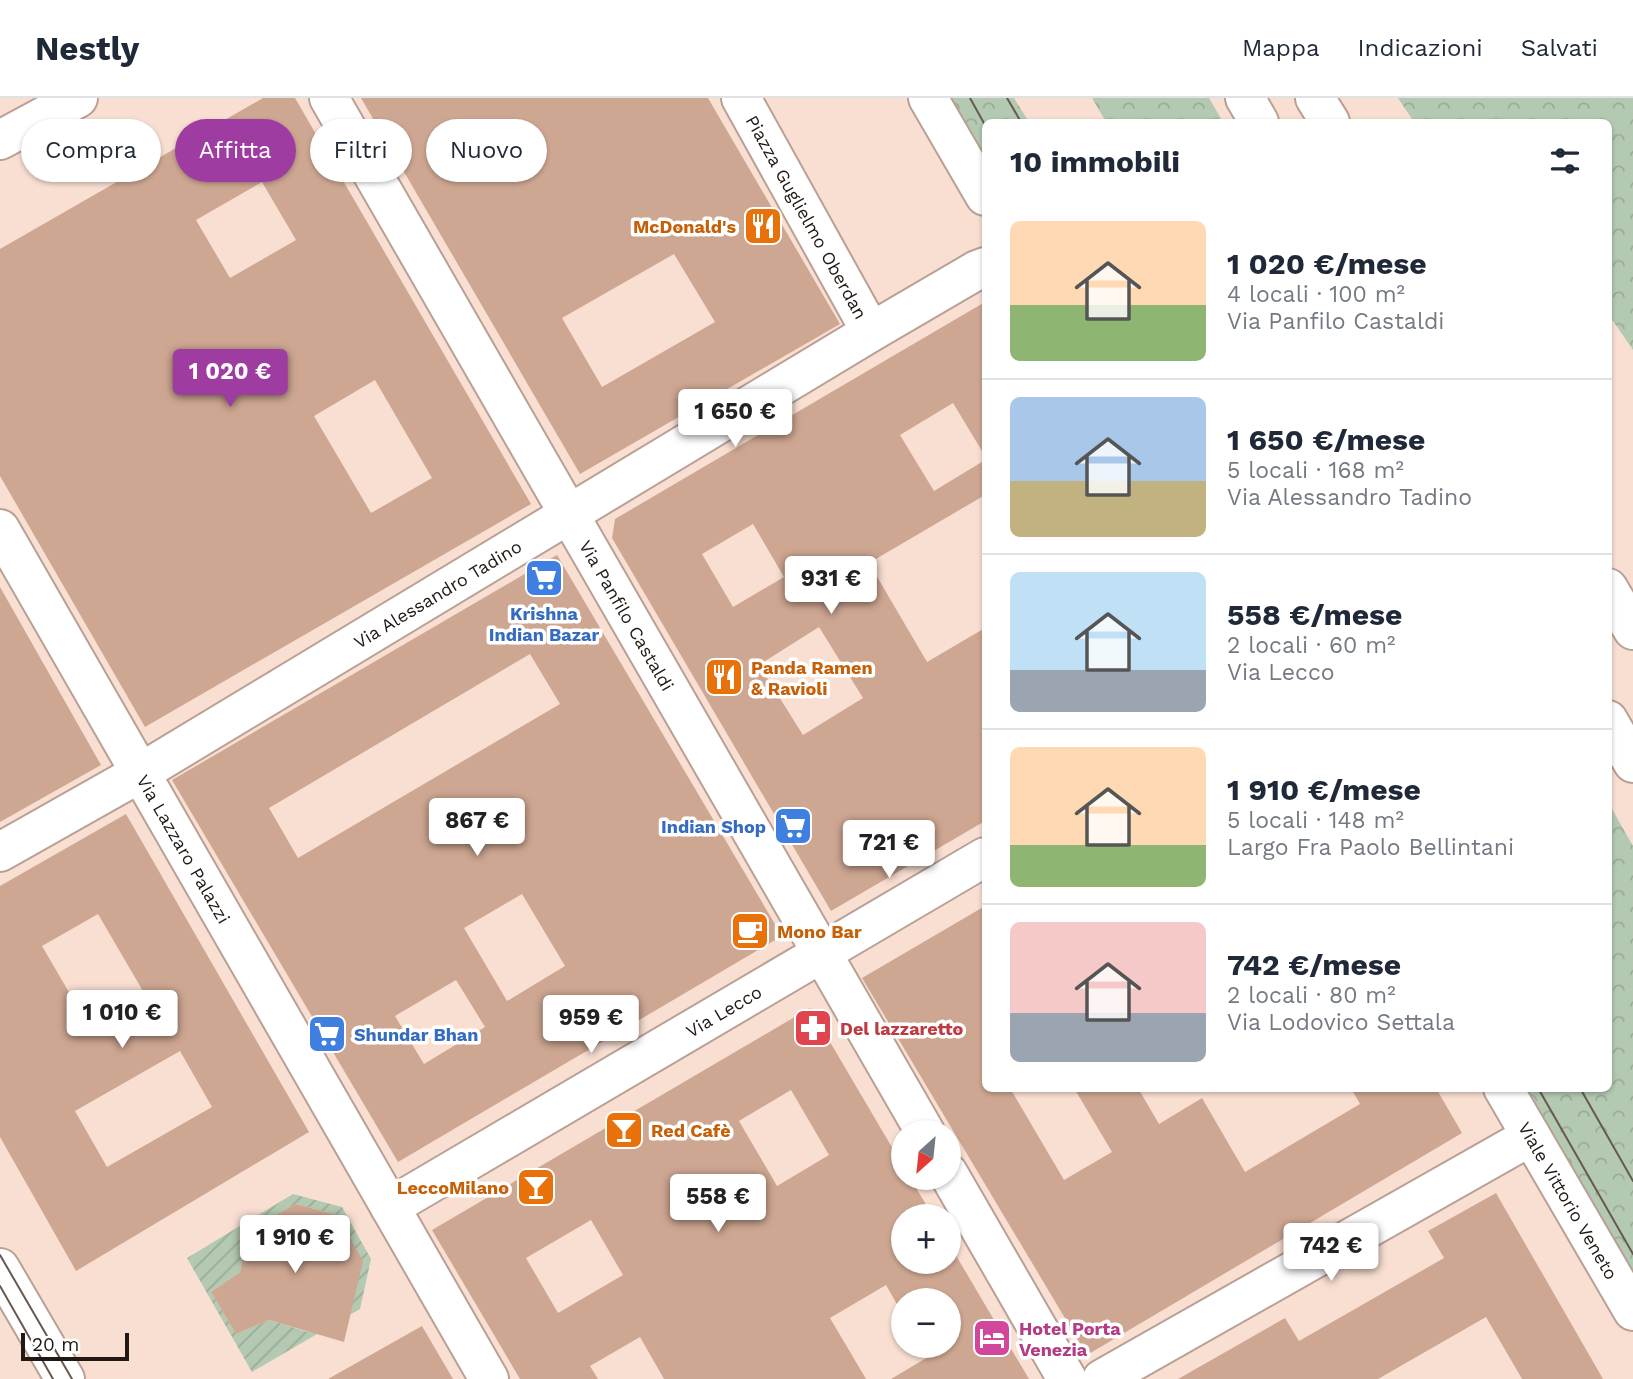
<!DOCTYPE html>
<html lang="it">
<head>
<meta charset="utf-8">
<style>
	body { margin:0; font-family:"Work Sans",sans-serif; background:#f6f6f7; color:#1f2937; height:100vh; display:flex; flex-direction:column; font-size:26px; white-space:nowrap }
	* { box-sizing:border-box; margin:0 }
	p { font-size:23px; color:#747a83 }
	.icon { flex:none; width:38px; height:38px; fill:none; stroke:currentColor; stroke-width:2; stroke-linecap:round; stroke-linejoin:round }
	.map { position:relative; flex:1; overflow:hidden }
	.panel { position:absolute; left:982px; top:21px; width:630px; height:973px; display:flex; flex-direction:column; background:#fff; border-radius:10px; box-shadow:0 2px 5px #0004 }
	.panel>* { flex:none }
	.top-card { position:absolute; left:21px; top:21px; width:665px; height:63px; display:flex; gap:14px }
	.needle { width:46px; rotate:207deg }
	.buttons { position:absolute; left:891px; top:1022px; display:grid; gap:14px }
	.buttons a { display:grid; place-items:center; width:70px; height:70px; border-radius:50%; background:#fff; box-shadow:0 2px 5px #0004; font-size:35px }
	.scale { position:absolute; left:21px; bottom:18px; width:108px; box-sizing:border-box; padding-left:7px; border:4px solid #211813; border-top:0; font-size:19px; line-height:24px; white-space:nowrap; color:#211813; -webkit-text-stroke:5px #fff; paint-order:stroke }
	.price { position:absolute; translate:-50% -60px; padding:0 16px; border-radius:7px; background:#fff; color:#222; font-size:23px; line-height:46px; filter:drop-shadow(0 2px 4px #0008) }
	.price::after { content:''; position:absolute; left:50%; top:42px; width:21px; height:16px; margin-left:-10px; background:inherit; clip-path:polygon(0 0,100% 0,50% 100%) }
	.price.selected { background:#9f3ca2; color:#fff }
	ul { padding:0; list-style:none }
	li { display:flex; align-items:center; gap:21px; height:175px; padding:0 28px }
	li+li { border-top:2px solid #e0e1e3 }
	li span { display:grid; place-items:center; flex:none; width:196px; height:140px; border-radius:10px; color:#555 }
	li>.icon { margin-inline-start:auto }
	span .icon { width:84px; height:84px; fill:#fffc; stroke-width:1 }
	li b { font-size:30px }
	h2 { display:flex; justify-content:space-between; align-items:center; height:84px; padding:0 28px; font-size:30px }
	.chip { padding:0 24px; border-radius:32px; background:#fff; box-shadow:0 2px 5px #0004; font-size:24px; line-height:63px }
	.chip.selected { background:#9f3ca2; color:#fff }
	header { display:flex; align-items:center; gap:42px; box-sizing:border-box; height:98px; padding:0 35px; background:#fff; border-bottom:2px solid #e0e1e3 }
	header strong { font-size:33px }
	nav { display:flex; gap:38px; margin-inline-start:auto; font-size:24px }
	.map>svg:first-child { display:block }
</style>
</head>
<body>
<header>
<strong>Nestly</strong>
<nav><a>Mappa</a><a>Indicazioni</a><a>Salvati</a></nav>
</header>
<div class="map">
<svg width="1633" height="1281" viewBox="0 0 1633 1281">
	<defs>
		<pattern id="park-crowns" width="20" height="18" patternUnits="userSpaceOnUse" patternTransform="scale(1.75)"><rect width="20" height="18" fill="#b3c9b1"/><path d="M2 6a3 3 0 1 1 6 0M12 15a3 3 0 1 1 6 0" fill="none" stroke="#9aac97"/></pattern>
		<pattern id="garden-furrows" width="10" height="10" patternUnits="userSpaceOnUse" patternTransform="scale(1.75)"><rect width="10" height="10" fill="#b3c9b1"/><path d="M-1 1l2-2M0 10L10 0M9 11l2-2" fill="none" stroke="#9aac97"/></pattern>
	</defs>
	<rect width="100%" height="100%" fill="#f9dfd2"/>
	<path fill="url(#park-crowns)" d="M945,0h69l15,24h-44v46z
		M1092,0h117l14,24h-117z
		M1398,0h235v252l-20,-29h-5v-199h-194z
		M1608,704l25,44v439l-114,-196 89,-1z"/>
	<path fill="url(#garden-furrows)" fill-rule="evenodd" d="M293,1096l49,13 29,52 -11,50 -108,63 -65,-114zM296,1106l41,11 15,92 -44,25 -39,-12 -33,14 -25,-42 29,-20 9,-43z"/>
	<path fill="#cea792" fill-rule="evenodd" d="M263,0h32l236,406 -386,223 -145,-251v-227zM262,84l34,58 -66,38 -34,-58zM375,282l57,98 -61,35 -57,-97z
		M361,0h347l132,226 -260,150zM674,156l41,68 -113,65 -40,-69z
		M985,204v154l-32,-53 -53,32 34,56 51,-31v35l-116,68 58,99 58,-34v193l-154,90 -219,-373 3,-19zM753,426l31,53 -51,30 -31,-53zM819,529l44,71 -60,37 -44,-70z
		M557,457l225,381 -384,226 -226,-382zM530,556l30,50 -262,154 -29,-50zM522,796l43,72 -58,35 -43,-73zM456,882l29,47 -61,37 -29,-48z
		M0,489l101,178 -101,57z
		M126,716l183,318 -233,139 -76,-134v-251zM98,816l49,84 -56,32 -49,-84zM180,953l32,56 -105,60 -32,-56z
		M985,808v182h25l54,92 48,-28 -38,-64h64l21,36 43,-26 43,74 115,-68 -9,-16h85l26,45 -375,222 -225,-377z
		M810,910l93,158v12h7l23,38h-30v46h45v-20l81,137h-138l37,-22 -7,-11h27v-46h-45v15l-17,-30 -56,33 36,61h-202l-24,-42 -50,29 8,13h-78l-88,-149zM791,992l38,65 -52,31 -38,-65zM591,1122l32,55 -65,38 -32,-55z
		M1496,1095l107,186h-81l-36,-62 -108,62h-200l107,-61 14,23 145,-83 -16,-27z
		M296,1106l41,11 26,46 -19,81 -75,-22 -33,14 -25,-42 29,-20 9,-43z
		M422,1228l31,53h-125l78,-44z"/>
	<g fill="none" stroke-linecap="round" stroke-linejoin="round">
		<defs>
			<g id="minor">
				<path id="s1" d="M329,0l596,1034"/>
				<path id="s2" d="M741,0l130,234"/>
				<path d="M928,0l57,98"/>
				<path id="s3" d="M0,431l489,850"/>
				<path id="s4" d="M0,754l140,-79 731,-441 106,-62 8,-3"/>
				<path id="s5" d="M1503,990l130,223"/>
				<path d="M948,1075l119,206"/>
				<path id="s6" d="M390,1109l595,-350"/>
				<path d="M0,1170l65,111"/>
				<path d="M1102,1281l429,-243"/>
			</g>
			<path id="major" d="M1245,0l14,24
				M1315,0l15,24
				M0,42l78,-42
				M1608,490l25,42
				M1608,622l25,43"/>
		</defs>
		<use href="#minor" stroke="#baa094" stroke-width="42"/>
		<use href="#major" stroke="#baa094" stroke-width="42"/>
		<use href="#minor" stroke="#fff" stroke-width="38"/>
		<use href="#major" stroke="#fff" stroke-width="38"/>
		<path stroke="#675951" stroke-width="2" d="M970,0l15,27
			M1007,0l14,24
			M1538,990l95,166
			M1580,990l53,93
			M0,1157l72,124
			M0,1188l53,93"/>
	</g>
	<defs>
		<symbol id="restaurant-square" viewBox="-11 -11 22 22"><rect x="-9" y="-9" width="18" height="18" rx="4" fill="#e8710a" stroke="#fff"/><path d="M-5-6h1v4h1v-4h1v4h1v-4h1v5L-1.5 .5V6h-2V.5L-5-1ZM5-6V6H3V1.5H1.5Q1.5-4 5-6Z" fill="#fff"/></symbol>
		<symbol id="supermarket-square" viewBox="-11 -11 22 22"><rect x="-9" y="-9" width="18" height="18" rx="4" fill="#3f7fe0" stroke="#fff"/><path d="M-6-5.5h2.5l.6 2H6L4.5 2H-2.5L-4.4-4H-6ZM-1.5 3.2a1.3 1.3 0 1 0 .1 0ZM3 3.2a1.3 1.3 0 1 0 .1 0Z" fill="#fff"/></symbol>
		<symbol id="cafe-square" viewBox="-11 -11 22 22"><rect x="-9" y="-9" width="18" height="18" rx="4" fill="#e8710a" stroke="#fff"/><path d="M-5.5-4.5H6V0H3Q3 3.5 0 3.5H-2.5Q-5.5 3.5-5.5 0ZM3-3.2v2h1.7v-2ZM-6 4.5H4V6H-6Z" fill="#fff"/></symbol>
		<symbol id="pharmacy-square" viewBox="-11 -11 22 22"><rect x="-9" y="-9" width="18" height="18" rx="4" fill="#e0444e" stroke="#fff"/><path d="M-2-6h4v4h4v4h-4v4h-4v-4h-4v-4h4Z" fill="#fff"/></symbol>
		<symbol id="bar-square" viewBox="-11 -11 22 22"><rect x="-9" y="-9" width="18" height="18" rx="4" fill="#e8710a" stroke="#fff"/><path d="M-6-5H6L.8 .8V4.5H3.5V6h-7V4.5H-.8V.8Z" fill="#fff"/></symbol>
		<symbol id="hotel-square" viewBox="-11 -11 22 22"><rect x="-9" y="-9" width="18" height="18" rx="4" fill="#d1479c" stroke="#fff"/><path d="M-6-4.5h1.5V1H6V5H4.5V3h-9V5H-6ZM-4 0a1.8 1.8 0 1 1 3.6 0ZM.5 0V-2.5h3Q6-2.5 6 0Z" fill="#fff"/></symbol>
	</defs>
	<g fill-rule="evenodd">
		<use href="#restaurant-square" x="741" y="106" width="44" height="44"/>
		<use href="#supermarket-square" x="522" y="458" width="44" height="44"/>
		<use href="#restaurant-square" x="702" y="557" width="44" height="44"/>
		<use href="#supermarket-square" x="771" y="706" width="44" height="44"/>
		<use href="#cafe-square" x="728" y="811" width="44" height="44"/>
		<use href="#pharmacy-square" x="791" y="908" width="44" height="44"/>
		<use href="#supermarket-square" x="305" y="914" width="44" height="44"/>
		<use href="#bar-square" x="602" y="1010" width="44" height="44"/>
		<use href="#bar-square" x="514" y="1067" width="44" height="44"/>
		<use href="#hotel-square" x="970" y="1218" width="44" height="44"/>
	</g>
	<g text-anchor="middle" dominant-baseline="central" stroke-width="7" stroke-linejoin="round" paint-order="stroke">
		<g font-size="18" fill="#211813" stroke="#fff">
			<text stroke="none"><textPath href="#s2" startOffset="136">Piazza Guglielmo Oberdan</textPath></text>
			<text stroke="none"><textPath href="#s4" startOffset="508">Via Alessandro Tadino</textPath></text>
			<text stroke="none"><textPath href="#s1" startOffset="597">Via Panfilo Castaldi</textPath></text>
			<text stroke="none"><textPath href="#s3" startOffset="369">Via Lazzaro Palazzi</textPath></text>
			<text stroke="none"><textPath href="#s6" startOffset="387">Via Lecco</textPath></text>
			<text stroke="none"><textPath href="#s5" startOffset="130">Viale Vittorio Veneto</textPath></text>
		</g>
		<g font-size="18" font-weight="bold" fill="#c56008" stroke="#fff" text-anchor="start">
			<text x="736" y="128" text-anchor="end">McDonald's</text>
			<text x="751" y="569">Panda Ramen<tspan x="751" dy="21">&amp; Ravioli</tspan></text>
			<text x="777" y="833">Mono Bar</text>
			<text x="651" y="1032">Red Cafè</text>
			<text x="509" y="1089" text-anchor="end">LeccoMilano</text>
		</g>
		<g font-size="18" font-weight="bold" fill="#366cbe" stroke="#fff">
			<text x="544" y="515">Krishna<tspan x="544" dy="21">Indian Bazar</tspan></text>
			<text x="766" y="728" text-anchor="end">Indian Shop</text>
			<text x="354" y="936" text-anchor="start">Shundar Bhan</text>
		</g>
		<g font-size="18" font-weight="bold" fill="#be3a42" stroke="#fff" text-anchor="start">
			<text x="840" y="930">Del lazzaretto</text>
		</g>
		<g font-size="18" font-weight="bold" fill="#b23c85" stroke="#fff" text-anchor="start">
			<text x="1019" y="1230">Hotel Porta<tspan x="1019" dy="21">Venezia</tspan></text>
		</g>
	</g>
</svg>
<div class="buttons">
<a><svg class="needle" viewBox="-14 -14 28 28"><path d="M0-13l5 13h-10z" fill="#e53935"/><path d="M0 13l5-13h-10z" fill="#747a83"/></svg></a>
<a>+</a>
<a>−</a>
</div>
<div class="scale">20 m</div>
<b class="price selected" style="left:230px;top:311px">1 020 €</b>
<b class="price" style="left:735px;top:351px">1 650 €</b>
<b class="price" style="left:831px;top:518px">931 €</b>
<b class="price" style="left:477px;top:760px">867 €</b>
<b class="price" style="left:889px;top:782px">721 €</b>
<b class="price" style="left:122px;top:952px">1 010 €</b>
<b class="price" style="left:591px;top:957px">959 €</b>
<b class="price" style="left:718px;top:1136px">558 €</b>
<b class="price" style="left:295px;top:1177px">1 910 €</b>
<b class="price" style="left:1331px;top:1185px">742 €</b>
<div class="top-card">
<a class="chip">Compra</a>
<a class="chip selected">Affitta</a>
<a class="chip">Filtri</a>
<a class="chip">Nuovo</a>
</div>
<section class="panel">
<h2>10 immobili<svg class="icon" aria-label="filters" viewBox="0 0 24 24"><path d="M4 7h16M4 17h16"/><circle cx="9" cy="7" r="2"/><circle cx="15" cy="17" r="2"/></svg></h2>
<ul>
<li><span style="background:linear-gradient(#ffd9b3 60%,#8fb573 0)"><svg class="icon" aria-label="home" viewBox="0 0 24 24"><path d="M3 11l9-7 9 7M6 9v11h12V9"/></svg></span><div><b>1 020 €/mese</b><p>4 locali · 100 m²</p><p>Via Panfilo Castaldi</p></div></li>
<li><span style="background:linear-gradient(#a9c7e8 60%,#c2b280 0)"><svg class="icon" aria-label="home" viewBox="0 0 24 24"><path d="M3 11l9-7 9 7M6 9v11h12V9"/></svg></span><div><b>1 650 €/mese</b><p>5 locali · 168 m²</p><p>Via Alessandro Tadino</p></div></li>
<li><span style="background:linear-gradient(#bfe0f5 70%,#9aa5b1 0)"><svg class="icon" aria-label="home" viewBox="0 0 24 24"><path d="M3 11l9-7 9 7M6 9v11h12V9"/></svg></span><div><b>558 €/mese</b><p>2 locali · 60 m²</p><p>Via Lecco</p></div></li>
<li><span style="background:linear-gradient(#ffd9b3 70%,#8fb573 0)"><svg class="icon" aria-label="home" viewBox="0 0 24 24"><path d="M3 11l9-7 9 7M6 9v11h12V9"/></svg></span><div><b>1 910 €/mese</b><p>5 locali · 148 m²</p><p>Largo Fra Paolo Bellintani</p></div></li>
<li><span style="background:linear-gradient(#f6c9c9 65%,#9aa5b1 0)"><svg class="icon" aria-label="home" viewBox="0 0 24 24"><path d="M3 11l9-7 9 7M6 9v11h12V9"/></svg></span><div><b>742 €/mese</b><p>2 locali · 80 m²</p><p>Via Lodovico Settala</p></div></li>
</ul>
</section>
</div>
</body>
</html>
